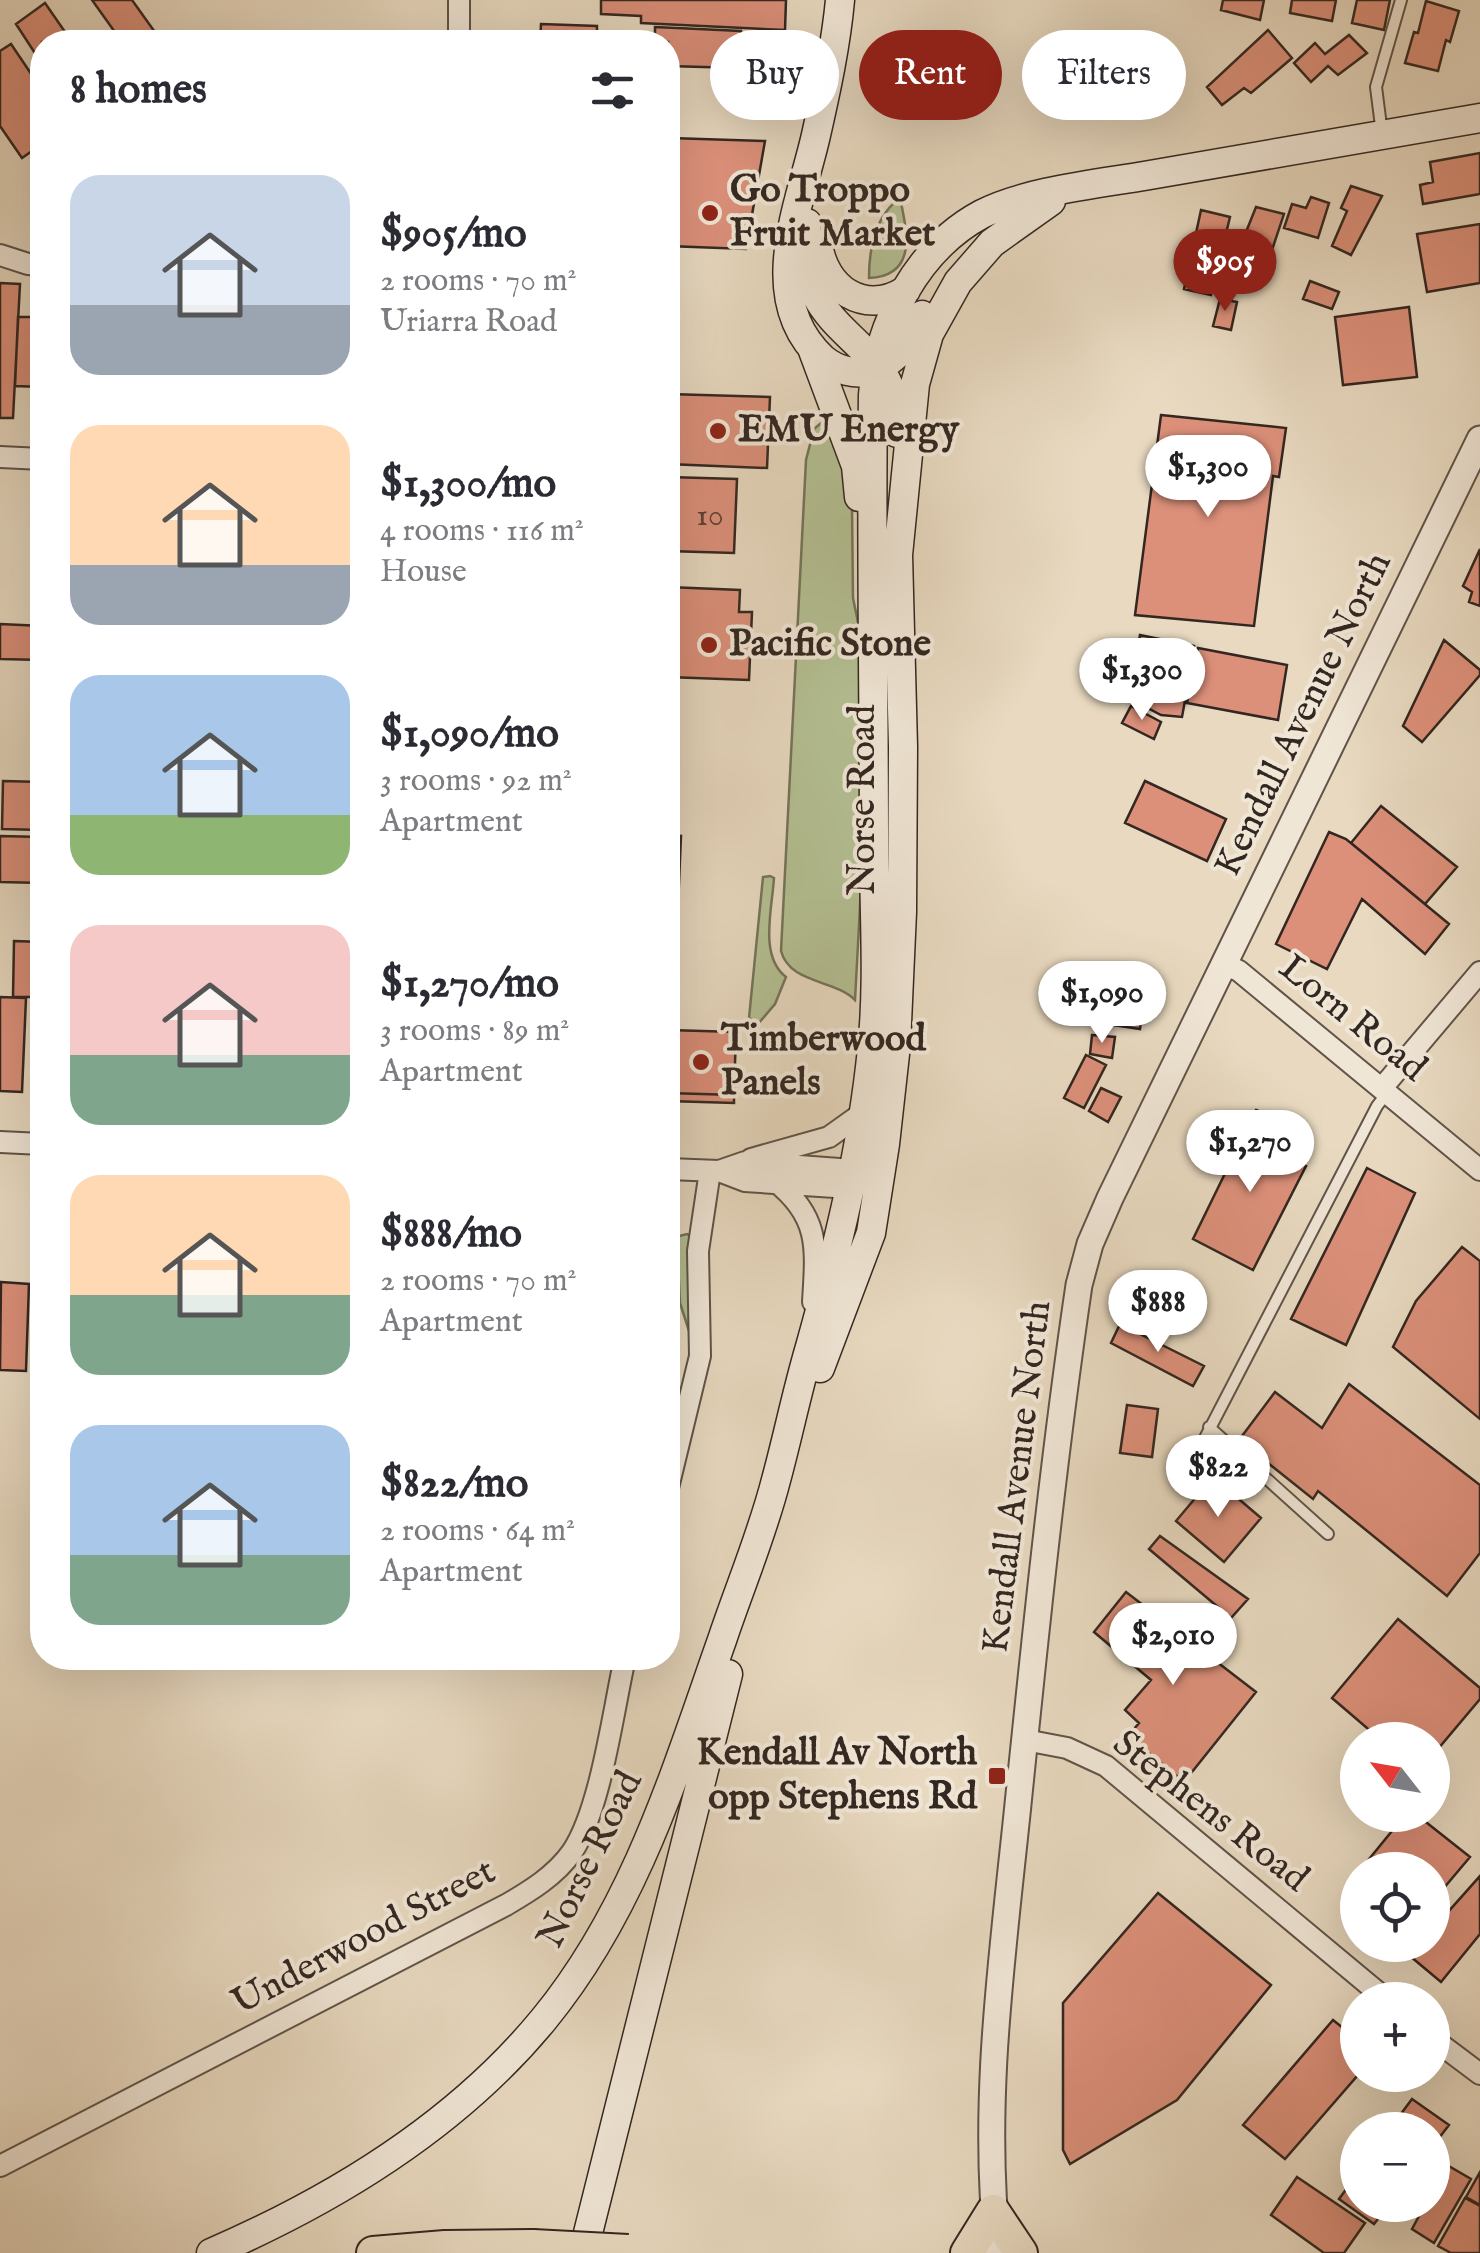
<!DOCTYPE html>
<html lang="en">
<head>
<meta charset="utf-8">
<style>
	body { margin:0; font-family:"IM FELL English",serif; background:#f7f7f7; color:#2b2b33; height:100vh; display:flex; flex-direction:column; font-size:38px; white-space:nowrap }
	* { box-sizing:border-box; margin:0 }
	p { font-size:32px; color:#7c7c81 }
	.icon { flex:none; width:55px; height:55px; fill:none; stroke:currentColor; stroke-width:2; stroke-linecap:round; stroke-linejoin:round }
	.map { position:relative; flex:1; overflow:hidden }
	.sheet { position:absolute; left:30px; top:30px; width:650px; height:1640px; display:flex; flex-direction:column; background:#fff; border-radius:40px; box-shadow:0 10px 40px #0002 }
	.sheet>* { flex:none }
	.hud { position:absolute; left:710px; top:30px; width:620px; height:90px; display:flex; gap:20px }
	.needle { width:65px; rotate:301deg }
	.tools { position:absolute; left:1340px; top:1722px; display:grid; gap:20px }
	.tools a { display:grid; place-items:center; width:110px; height:110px; border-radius:50%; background:#fff; box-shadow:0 10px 40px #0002; font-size:50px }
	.price { position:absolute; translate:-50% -85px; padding:0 22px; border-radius:35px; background:#fff; color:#222; font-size:32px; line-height:65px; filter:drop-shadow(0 2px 5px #0008) }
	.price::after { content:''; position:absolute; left:50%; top:60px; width:30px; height:22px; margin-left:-15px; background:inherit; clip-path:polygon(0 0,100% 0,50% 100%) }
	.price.selected { background:#8f2418; color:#fff }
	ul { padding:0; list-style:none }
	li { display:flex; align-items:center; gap:30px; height:250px; padding:0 40px }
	li span { display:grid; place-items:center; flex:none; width:280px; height:200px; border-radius:30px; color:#555 }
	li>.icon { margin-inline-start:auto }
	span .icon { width:120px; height:120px; fill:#fffc; stroke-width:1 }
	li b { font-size:42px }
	h2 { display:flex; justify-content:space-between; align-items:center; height:120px; padding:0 40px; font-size:42px }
	.chip { padding:0 35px; border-radius:45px; background:#fff; box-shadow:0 10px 40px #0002; font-size:35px; line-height:90px }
	.chip.selected { background:#8f2418; color:#fff }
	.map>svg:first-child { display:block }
</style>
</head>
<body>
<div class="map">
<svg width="1480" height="2253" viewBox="0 0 1480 2253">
	<rect width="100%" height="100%" fill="#e8d9c0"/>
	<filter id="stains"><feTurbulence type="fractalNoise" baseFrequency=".002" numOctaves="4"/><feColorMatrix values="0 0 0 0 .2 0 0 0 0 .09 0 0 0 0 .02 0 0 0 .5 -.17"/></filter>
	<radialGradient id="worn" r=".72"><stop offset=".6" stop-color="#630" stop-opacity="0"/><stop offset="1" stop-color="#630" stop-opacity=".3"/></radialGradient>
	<path fill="#b4c093" stroke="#74745a" stroke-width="2.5" d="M900,198c7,33 18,78 -31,80 0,-29 6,-62 31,-80z
		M827,418l3,1 22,86 1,93 11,53 -2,218 -7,131c-21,-21 -65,-16 -74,-49l25,-491 8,-31z
		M770,876l4,2c-2,32 -15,78 12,99l-11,27 -17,20 -9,-6 14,-141z
		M687,1234l3,2 -1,95 -9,-28 -3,-61 2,-6z"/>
	<path fill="#dc907a" stroke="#332721" stroke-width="2.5" d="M92,0h40l30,42h-40z
		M601,0h185l-1,30 -144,-7v-7l-40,-2z
		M1223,0h41l-4,20 -39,-10z
		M1292,0h44l-4,21 -42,-8z
		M1357,0h33l-6,30 -32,-7z
		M1426,1l33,10 -9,31 -4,-2 -8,31 -33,-8 9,-31 4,1z
		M45,3l27,39h-30v22l-26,-40z
		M541,24l56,2v16h-57z
		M655,27l86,4 -2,37 -71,-2v-24h-13z
		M1268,30l24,28 -41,35 -7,-5 -22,17 -15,-18z
		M1349,35l18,18 -29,22 -10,-9 -17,16 -17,-19 21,-20 10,11z
		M11,44l31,46v54l-20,14 -22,-32v-75z
		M670,138l95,3 -19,108 -78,-3z
		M1480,153v41l-57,10 -3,-19 13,-3 -3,-20z
		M1351,186l31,10 -31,59 -19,-9 15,-35 -6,-3z
		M1311,197l18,6 -11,35 -34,-10 8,-24 14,4z
		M1256,207l28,7 -14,42 -8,-2 -1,6 -17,-5 2,-6 -6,-2z
		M1201,210l29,7 -19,78 -27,-6z
		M1480,224v59l-53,9 -10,-58z
		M1310,281l29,11 -7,17 -29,-10z
		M0,283l20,1 -7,134h-13z
		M1220,299l17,3 -6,28 -18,-4z
		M1409,307l8,70 -74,8 -8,-68z
		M18,317h24v70l-27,-1z
		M668,394l102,3 -3,71 -99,-4z
		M1161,415l125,13 -7,49 -6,-1 -19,150 -119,-11z
		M668,477l69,2 -3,74 -66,-2z
		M41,486h1v97h-5z
		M1480,549v57l-11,-4 3,-10 -9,-6z
		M668,587l72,3 -1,22h13l-3,68 -81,-3z
		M0,624l42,2v34l-42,-1z
		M1140,635l54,11 -6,35 -54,-10z
		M1444,640l36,30v5l-58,67 -19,-16z
		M1198,648l89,17 -9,55 -91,-17z
		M1133,674l55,10 -6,33 -21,-2 -34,-18z
		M1131,706l30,16 -7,17 -32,-16z
		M3,781l39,1v48l-40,-1z
		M1145,781l81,38 -19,42 -82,-38z
		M1381,806l76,61 -32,37 -74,-61z
		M1329,832l17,7 103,85 -24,30 -63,-55 -35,70 -51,-25z
		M668,835l13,1 -7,165 -6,-1z
		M0,836l42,1v46l-42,-1z
		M14,941l28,1v55h-29z
		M1087,983l57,8 -4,38 -60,-9z
		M0,997l26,1 -4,94 -22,-1z
		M668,1030l68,2 -2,63 -66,-2z
		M1092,1035l23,2 -3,21 -22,-4z
		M1086,1055l20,10 -22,43 -20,-10z
		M1101,1088l20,9 -13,25 -19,-11z
		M668,1093l66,2v8l-66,-2z
		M1256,1110l26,10 -13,28 37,18 -53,104 -60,-31z
		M1367,1168l48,25 -69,152 -55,-26z
		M1462,1247l18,14v158l-87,-72 23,-46z
		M1,1282l28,2 -3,87 -26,-1z
		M1120,1324l84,42 -11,20 -82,-43z
		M1349,1384l131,101v68l-33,43 -129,-105 -5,8 -74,-59 36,-48 47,36z
		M1127,1405l31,4 -6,48 -32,-4z
		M1213,1477l48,41 -37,44 -48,-41z
		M1160,1536l88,63 -17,19 -82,-69z
		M1126,1592l130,100 -72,90 -56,-46 11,-13 -14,-13 26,-30 -57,-48z
		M1398,1619l82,69v11l-48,57v-16h-51l-49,-42z
		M1405,1815h12l53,42 -38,45v-32l-71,-1z
		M1480,1876v58l-39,48 -31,-26 9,-11h13v-15z
		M1158,1893l113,92 -94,115 -107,64 -7,-14v-147z
		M1333,2020l25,20v35l-73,84 -42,-34z
		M1412,2099l37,26 -17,22v-17h-43z
		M1447,2165l24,14 -37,64 -22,-14 13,-24h7v-13z
		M1480,2172v33l-14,-8z
		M1358,2173v32h31l-15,19 -35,-25z
		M1297,2177l68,46 -21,30h-20l-53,-38z
		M1465,2198l15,8v47h-29l-13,-7z"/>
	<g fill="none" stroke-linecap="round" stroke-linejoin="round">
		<defs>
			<path id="service" d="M1382,134l-6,-47 25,-87
				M1209,1427l119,107
				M1190,1467l187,-361 10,-13"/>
			<path id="minor" d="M459,42v-42
				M0,255l28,9 14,1
				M0,457l42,2
				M1223,963l16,8 241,199
				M1382,1088l98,-116
				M0,1142l42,2
				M751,1159l78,-22 35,-25
				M668,1169l51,2 26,10 105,7
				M719,1171l26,-9 108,8
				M776,1182c45,36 40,68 37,120
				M668,1488l32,-132 -2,-105 12,-80
				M1025,1740l42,8 39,18 281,234
				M1432,2038l48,36
				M0,2166l506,-261c24,-14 49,-29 66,-53 29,-43 41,-141 53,-194"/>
			<path id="tertiary" d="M998,2253c-17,-146 4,-294 19,-439 18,-176 36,-353 62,-529l11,-41 20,-46 370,-759"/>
			<path id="secondary" d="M840,0c-4,45 -14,91 -24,135 -16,71 -59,164 7,224 13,11 34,17 50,11 26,-11 38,-31 49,-55
				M807,223c-17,120 94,106 90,210
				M818,244c6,44 46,73 88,46
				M812,348l44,118 3,31
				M820,1368l51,-135 14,-89 11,-99 6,-133 1,-165 -5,-192 17,-171 14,-50 29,-52 34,-39 59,-42
				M211,2253c125,-54 246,-128 333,-234 91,-111 131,-246 178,-379 18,-54 40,-105 54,-160 12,-44 21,-89 34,-133 27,-97 52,-197 62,-298 7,-68 2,-133 2,-200 0,-151 -3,-303 -1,-454 5,-71 44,-146 109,-181 42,-22 114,-30 162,-38 112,-20 224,-39 336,-58
				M583,2253l145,-579"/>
			<path id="trunk" d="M993,2211l28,42
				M373,2253l72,-6 88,-1
				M967,2253l26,-42"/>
		</defs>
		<use href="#service" stroke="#605449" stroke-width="14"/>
		<use href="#minor" stroke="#605449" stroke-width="24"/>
		<use href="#tertiary" stroke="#605449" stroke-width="29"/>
		<use href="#secondary" stroke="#332721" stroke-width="31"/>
		<use href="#trunk" stroke="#332721" stroke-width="36"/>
		<use href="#service" stroke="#f0e6d6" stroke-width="10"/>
		<use href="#minor" stroke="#f0e6d6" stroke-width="20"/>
		<use href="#tertiary" stroke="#f0e6d6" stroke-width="25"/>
		<use href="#secondary" stroke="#f0e6d6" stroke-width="28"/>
		<use href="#trunk" stroke="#e8d9c0" stroke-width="32"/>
		<defs>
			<path id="trunk-bridge" d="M533,2246l95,5"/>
		</defs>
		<use href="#trunk-bridge" stroke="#332721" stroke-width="36" stroke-linecap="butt"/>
		<use href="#trunk-bridge" stroke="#e8d9c0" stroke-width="32"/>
	</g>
	<g fill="#8f2418" stroke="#f0e6d6" stroke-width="4">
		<circle cx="710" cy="213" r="10"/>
		<circle cx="718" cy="431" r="10"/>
		<circle cx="709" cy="645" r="10"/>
		<circle cx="701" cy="1062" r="10"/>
		<rect x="987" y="1766" width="20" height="20" rx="5"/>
	</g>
	<g text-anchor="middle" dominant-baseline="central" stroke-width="8" stroke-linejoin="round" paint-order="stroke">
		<g font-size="32" fill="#5d4137">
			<text x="710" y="516">10</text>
		</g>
		<g font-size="38" font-weight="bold" fill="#332721" stroke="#f0e6d6" text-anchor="start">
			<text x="730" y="191">Go Troppo<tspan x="730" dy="44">Fruit Market</tspan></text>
			<text x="738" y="431">EMU Energy</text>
			<text x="729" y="645">Pacific Stone</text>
			<text x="721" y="1040">Timberwood<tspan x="721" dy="44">Panels</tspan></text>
			<text x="977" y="1754" text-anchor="end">Kendall Av North<tspan x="977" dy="44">opp Stephens Rd</tspan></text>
		</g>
		<g font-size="38" fill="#332721" stroke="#f0e6d6">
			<text transform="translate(1304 715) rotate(-64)">Kendall Avenue North</text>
			<text transform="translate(864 800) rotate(-90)">Norse Road</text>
			<text transform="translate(1352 1019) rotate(39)">Lorn Road</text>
			<text transform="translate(1018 1477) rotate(-83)">Kendall Avenue North</text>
			<text transform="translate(1210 1812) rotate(38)">Stephens Road</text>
			<text transform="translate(591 1860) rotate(-64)">Norse Road</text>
			<text transform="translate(364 1938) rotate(-28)">Underwood Street</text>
		</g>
	</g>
	<rect width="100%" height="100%" filter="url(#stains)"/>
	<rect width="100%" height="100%" fill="url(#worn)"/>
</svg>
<div class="tools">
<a><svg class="needle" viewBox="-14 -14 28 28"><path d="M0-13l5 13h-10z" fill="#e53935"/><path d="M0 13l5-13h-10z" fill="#7c7c81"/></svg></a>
<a><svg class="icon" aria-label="locate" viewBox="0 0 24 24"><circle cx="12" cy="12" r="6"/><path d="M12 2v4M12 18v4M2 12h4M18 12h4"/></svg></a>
<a>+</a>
<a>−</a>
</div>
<b class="price selected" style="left:1225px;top:314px">$905</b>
<b class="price" style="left:1208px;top:520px">$1,300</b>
<b class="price" style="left:1142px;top:723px">$1,300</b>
<b class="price" style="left:1102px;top:1046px">$1,090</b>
<b class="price" style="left:1250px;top:1195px">$1,270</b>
<b class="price" style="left:1158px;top:1355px">$888</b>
<b class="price" style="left:1218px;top:1520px">$822</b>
<b class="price" style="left:1173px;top:1688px">$2,010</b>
<div class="hud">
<a class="chip">Buy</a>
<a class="chip selected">Rent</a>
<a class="chip">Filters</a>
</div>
<section class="sheet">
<h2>8 homes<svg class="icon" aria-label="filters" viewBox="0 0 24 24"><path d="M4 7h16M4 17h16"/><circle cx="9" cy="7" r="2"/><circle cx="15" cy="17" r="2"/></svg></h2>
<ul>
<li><span style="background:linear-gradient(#c9d6e8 65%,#9aa5b1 0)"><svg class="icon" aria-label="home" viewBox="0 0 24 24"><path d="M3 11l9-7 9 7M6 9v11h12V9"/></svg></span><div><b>$905/mo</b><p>2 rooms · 70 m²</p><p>Uriarra Road</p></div></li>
<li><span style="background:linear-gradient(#ffd9b3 70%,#9aa5b1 0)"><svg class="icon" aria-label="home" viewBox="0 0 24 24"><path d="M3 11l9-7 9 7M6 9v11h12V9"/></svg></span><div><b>$1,300/mo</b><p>4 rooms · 116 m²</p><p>House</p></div></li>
<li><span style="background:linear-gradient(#a9c7e8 70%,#8fb573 0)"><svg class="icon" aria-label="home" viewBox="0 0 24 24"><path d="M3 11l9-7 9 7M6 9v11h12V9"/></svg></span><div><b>$1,090/mo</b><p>3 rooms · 92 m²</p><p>Apartment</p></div></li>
<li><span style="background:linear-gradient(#f6c9c9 65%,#7fa58c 0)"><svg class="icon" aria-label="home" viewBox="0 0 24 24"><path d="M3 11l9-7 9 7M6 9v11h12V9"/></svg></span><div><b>$1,270/mo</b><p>3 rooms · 89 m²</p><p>Apartment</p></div></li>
<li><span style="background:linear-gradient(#ffd9b3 60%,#7fa58c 0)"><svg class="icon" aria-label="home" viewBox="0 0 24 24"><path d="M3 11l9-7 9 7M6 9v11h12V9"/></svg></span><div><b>$888/mo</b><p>2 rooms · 70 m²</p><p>Apartment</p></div></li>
<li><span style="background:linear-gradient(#a9c7e8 65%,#7fa58c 0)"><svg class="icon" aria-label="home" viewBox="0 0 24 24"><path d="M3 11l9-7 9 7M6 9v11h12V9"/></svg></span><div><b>$822/mo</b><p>2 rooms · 64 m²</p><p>Apartment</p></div></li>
</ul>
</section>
</div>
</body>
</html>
